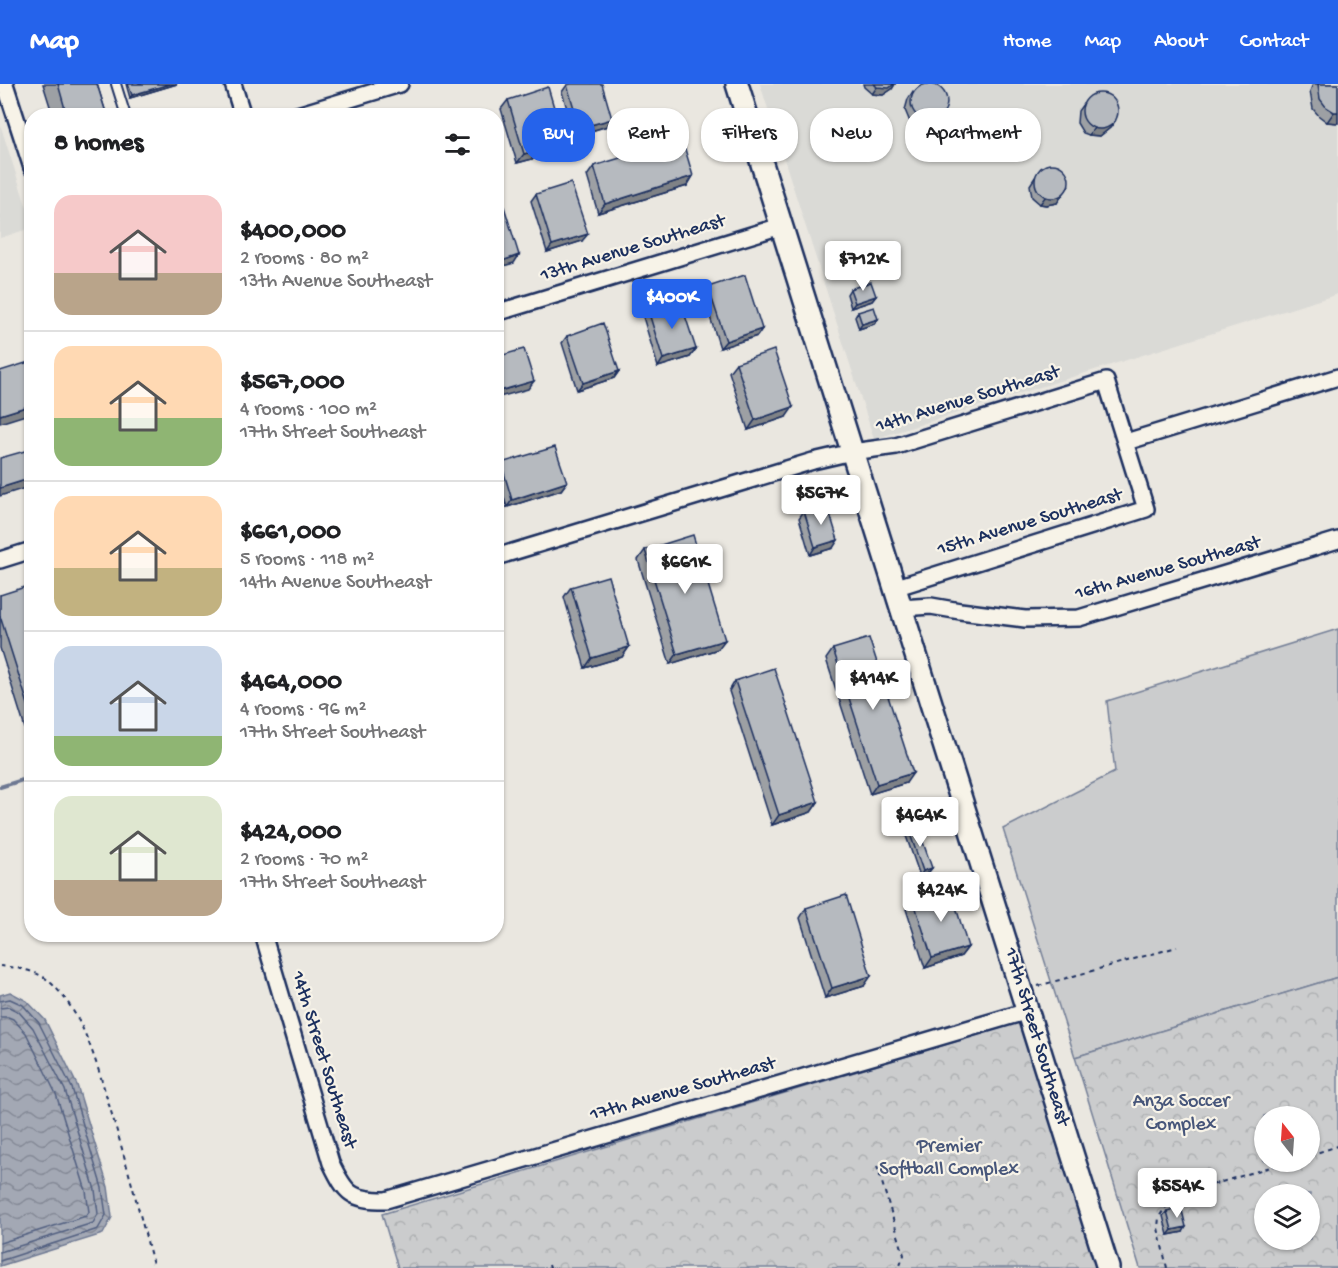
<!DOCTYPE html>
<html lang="en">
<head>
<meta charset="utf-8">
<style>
	body { margin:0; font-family:"Gochi Hand",sans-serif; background:#f2f2f2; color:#202124; height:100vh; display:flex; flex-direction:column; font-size:22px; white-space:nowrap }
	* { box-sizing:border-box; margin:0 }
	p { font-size:20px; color:#757577 }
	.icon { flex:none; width:33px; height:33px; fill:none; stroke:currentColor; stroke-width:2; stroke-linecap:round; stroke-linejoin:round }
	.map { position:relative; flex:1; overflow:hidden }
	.sheet { position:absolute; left:24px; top:24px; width:480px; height:834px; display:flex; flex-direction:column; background:#fff; border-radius:24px; box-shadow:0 2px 4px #0004 }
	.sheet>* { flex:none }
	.banner { position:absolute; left:522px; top:24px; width:570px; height:54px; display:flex; gap:12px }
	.needle { width:39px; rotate:343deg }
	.buttons { position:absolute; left:1254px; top:1022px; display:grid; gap:12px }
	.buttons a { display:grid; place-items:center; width:66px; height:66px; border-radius:50%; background:#fff; box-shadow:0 2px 4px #0004; font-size:30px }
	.price { position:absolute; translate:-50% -51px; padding:0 14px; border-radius:6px; background:#fff; color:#222; font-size:20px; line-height:39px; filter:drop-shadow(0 2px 3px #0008) }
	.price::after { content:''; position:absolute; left:50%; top:36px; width:18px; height:14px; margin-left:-9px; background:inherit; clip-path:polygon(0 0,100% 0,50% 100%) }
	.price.on { background:#2563eb; color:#fff }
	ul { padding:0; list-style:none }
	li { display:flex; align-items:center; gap:18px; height:150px; padding:0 30px }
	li+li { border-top:2px solid #e0e0e0 }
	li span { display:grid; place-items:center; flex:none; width:168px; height:120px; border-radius:18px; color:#555 }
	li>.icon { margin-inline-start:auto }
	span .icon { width:72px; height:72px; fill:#fffc; stroke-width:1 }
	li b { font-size:26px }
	h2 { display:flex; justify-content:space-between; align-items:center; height:72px; padding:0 30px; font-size:26px }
	.pill { padding:0 21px; border-radius:24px; background:#fff; box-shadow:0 2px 4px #0004; font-size:21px; line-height:54px }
	.pill.on { background:#2563eb; color:#fff }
	header { display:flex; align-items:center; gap:36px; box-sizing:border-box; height:84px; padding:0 30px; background:#2563eb; color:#fff }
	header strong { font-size:28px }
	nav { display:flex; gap:33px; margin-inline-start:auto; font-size:21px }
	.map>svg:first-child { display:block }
</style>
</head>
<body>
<header>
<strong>Map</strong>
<nav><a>Home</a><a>Map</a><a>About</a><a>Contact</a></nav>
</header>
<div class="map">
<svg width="1338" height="1184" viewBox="0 0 1338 1184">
	<defs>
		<pattern id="park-crowns" width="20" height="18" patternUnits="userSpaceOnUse" patternTransform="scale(1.5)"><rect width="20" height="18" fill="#cbcccd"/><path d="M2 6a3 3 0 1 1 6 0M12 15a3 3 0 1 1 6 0" fill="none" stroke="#aeb0b2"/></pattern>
		<pattern id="water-waves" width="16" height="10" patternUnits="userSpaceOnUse" patternTransform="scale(1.5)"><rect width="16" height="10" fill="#a3a8b4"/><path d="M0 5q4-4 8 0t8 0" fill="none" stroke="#848996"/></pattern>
	</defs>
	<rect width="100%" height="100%" fill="#eae7e0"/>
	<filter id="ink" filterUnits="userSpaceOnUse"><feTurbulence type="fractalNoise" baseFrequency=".0167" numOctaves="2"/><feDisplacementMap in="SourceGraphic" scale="12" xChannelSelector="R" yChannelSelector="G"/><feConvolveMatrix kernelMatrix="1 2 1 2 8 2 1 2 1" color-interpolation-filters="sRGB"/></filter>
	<g filter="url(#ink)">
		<path fill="#dadad6" d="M760,0h578v210l-464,145z
			M0,40l32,100 -1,4 -31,10z"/>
		<path fill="#cbcccd" stroke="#737e96" stroke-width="1.5" d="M1338,545v348l-263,80 -72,-228 112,-57 -8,-71z"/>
		<path fill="url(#park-crowns)" stroke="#737e96" stroke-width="1.5" fill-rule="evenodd" d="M1338,893v291h-198l-65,-211zM1264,1032h46v45h-46zM1264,1110h46v45h-46z
			M1024,937l73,247h-699l-16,-54z"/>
		<path fill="url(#water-waves)" stroke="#6d7892" stroke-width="1.5" d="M10,908l17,9 18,19 32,65 31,102 4,30 -9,17 -103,32v-271z"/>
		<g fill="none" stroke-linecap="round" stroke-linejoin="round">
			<path stroke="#515f80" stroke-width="1.5" d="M0,917l10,-2 13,6 16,18 33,65 30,100 4,27 -8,14 -98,32
				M0,924l9,-1 10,5 14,16 32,62 30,100 3,24 -5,9 -93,29
				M0,933h8l5,2 13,14 30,61 30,97 3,21 -3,4 -86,27"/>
			<path stroke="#6d7892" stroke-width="4" d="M0,703l32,-10"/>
			<defs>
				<path id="lane" d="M116,0l10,32"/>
				<path id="street" d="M5,0l27,84
					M233,0l10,32
					M294,32l106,-32
					M496,229l285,-87
					M1126,358l212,-65
					M496,473l317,-96 39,-9 44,-6 210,-65 40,128 -252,79
					M0,476l32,-10
					M901,524l30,-2 29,5 65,8 54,-1 259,-78
					M263,850l68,229c15,31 20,37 55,37l642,-189"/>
				<path id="secondary" d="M737,0l371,1184"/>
			</defs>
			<use href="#lane" stroke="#1b2f5e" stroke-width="12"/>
			<use href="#street" stroke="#1b2f5e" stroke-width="20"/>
			<use href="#secondary" stroke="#1b2f5e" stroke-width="26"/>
			<path stroke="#1b2f5e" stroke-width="2" stroke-dasharray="4.5 4.5" stroke-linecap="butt" d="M0,882c18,2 38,4 51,17 36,34 48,90 62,135 15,50 28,100 41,150
				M1038,902l139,-39
				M1310,1071l28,-9
				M877,1082l27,89 -5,13
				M549,1181l1,3
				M1167,1184l-9,-40 1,-11 6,-9 10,-9 17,-8 98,-30"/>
			<use href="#lane" stroke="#f7f3e8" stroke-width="8"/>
			<use href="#street" stroke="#f7f3e8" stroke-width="15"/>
			<use href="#secondary" stroke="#f7f3e8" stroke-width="21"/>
		</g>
		<path fill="#9da0a4" stroke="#1b2f5e" stroke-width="1.5" d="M43,0h54l10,32h-54z
			M126,0h51l-47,14z
			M863,0h32l-3,5 -9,6 -11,-1 -8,-7z
			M1313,0h25v39l-11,-1 -8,-6 -6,-7 -3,-18z
			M567,1l45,34 -5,7 -32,10 -13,-44z
			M913,7l30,23 -6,7 -10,6h-6l-11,-5 -5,-12 3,-11z
			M508,16l50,52 -41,11 -16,-54z
			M1083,20l32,17 -5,7 -10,8 -11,-1 -6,-2 -6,-10 1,-12z
			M594,82l99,10 -6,10 -89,27 -11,-37z
			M1041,84l16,35 -11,2 -6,-1 -8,-7 -2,-12z
			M536,110l46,47 -35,11 -16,-51z
			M708,203l54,42 -5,7 -37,12 -17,-53z
			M850,205l26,7 -4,5 -21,7 -4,-14z
			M648,226l48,39 -6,8 -32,10 -15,-50z
			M858,228l20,7 -4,5 -15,5 -4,-12z
			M567,252l52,35 -5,7 -37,12 -15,-47z
			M736,279l50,54 -38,13 -19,-58z
			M501,379l66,19 -6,8 -54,17 -11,-33v-5z
			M29,407h3v25l-2,1 -6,-18z
			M804,427l29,37 -23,7 -11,-37z
			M645,466l73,99 -48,15 -32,-104z
			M571,503l58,60 -7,10 -37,11 -21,-71z
			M0,511l32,11v130l-4,2 -28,-90z
			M833,565l73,134 -36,11 -44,-135z
			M735,597l83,121 -7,10 -39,13 -43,-134z
			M908,744l24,40 -4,5 -8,3 -15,-43z
			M913,815l55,48 -7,9 -36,12 -19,-59z
			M806,824l58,78 -39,12 -25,-80z
			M1167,1127l16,21 -15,3 -5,-19z"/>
		<path fill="#7f8286" stroke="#1b2f5e" stroke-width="1.5" d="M170,0h7l-47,14 2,-3z
			M895,0l-3,5 -9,6 -11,-1 5,-7z
			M1334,28h4v11l-11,-1z
			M943,30l-6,7 -10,6h-6l5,-7z
			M612,35l-5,7 -32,10 5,-8z
			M1115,37l-5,7 -10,8 -11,-1 5,-7z
			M564,58l-6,10 -41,11 7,-9z
			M693,92l-6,10 -89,27 7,-9z
			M1068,103l-11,16 -11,2 -6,-1 5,-7z
			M588,150l-6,7 -35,11 5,-7z
			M519,171l-5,8 -18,5v-5z
			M876,212l-4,5 -21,7 4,-5z
			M878,235l-4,5 -15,5 3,-5z
			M762,245l-5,7 -37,12 6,-7z
			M696,265l-6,8 -32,10 5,-8z
			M619,287l-5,7 -37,12 6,-7z
			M534,297l-6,8 -32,9v-6z
			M32,321v8l-32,10v-8z
			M793,323l-7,10 -38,13 7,-10z
			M32,394v8l-32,10v-8z
			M567,398l-6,8 -54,17 5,-7z
			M838,456l-5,8 -23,7 5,-8z
			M725,556l-7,9 -48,15 7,-10z
			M629,563l-7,10 -37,11 7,-10z
			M913,689l-7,10 -36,11 7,-10z
			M818,718l-7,10 -39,13 7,-10z
			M932,784l-4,5 -8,3 3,-5z
			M968,863l-7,9 -36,12 7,-10z
			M871,892l-7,10 -39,12 7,-10z
			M1186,1143l-3,5 -15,3 4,-5z"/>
		<path fill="#b6babf" stroke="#1b2f5e" stroke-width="1.5" d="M58,0h39l10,32h-40z
			M128,0h42l-38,11z
			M571,0h31l10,35 -32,9 -13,-43z
			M874,0h20l-5,4 -12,-1z
			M1318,0h20v28h-4l-8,-5 -6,-8z
			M911 18a18 18 0 1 1 36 0a18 18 0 1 1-36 0Z
			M548,3l16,55 -40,12 -16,-54z
			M1082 27a18 18 0 1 1 36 0a18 18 0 1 1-36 0Z
			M682,55l11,37 -88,28 -11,-38z
			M1035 97a17 17 0 1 1 34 0a17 17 0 1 1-34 0Z
			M571,99l17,51 -36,11 -16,-51z
			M501,113l18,58 -23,8v-64z
			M745,191l17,54 -36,12 -18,-54z
			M871,198l5,14 -21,7 -5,-14z
			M680,216l16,49 -33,10 -15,-49z
			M874,223l4,12 -16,5 -4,-12z
			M603,239l16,48 -36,12 -16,-47z
			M524,265l10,32 -38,11v-35z
			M774,266l19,57 -38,13 -19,-57z
			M32,277v44l-32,10v-44z
			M555,363l12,35 -55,18 -11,-37z
			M32,365v29l-32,10v-30z
			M827,420l11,36 -23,7 -11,-36z
			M693,451l32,105 -48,14 -32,-104z
			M608,492l21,71 -37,11 -21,-71z
			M25,503l7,19v111l-32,-101v-21z
			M869,554l44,135 -36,11 -44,-135z
			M774,584l44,134 -39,13 -44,-134z
			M917,741l15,43 -9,3 -15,-43z
			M950,803l18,60 -36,11 -19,-59z
			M846,811l25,81 -39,12 -26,-80z
			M1181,1123l5,20 -14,3 -5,-19z"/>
	</g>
	<g text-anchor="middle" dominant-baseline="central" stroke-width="4.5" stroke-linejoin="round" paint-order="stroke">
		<g font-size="20" fill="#1b2f5e" stroke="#f7f3e8">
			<text transform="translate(633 165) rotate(-17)">13th Avenue Southeast</text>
			<text transform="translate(968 316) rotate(-17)">14th Avenue Southeast</text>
			<text transform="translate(1030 439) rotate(-17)">15th Avenue Southeast</text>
			<text transform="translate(1168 485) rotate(-16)">16th Avenue Southeast</text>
			<text transform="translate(1036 953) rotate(73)">17th Street Southeast</text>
			<text transform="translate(323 976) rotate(73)">14th Street Southeast</text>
			<text transform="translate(683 1006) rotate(-16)">17th Avenue Southeast</text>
		</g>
		<g font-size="20" fill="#47567a" stroke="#f7f3e8">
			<text x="1181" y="1018">Anza Soccer<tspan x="1181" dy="23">Complex</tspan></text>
			<text x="949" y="1063">Premier<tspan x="949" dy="23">Softball Complex</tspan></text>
		</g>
	</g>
</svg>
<div class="buttons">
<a><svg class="needle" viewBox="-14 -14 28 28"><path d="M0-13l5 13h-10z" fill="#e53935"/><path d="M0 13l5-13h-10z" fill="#757577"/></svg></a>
<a><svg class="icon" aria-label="layers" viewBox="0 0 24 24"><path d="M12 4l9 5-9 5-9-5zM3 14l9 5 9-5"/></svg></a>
</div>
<b class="price" style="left:863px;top:208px">$712K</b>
<b class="price on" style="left:672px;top:246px">$400K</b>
<b class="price" style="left:821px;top:442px">$567K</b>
<b class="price" style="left:685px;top:511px">$661K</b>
<b class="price" style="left:873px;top:627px">$414K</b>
<b class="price" style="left:920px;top:764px">$464K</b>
<b class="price" style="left:941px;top:839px">$424K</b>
<b class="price" style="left:1177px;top:1135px">$554K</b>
<div class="banner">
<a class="pill on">Buy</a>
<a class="pill">Rent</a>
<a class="pill">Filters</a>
<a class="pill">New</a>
<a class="pill">Apartment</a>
</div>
<section class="sheet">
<h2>8 homes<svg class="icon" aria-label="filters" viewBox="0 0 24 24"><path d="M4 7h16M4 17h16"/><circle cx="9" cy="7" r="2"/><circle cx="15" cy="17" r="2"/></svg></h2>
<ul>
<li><span style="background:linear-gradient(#f6c9c9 65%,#b9a48a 0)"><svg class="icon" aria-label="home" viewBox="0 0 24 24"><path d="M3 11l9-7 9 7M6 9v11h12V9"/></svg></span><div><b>$400,000</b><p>2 rooms · 80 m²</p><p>13th Avenue Southeast</p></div></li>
<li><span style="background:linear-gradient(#ffd9b3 60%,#8fb573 0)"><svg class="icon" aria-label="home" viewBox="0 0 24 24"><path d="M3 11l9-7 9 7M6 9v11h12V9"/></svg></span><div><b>$567,000</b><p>4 rooms · 100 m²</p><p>17th Street Southeast</p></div></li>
<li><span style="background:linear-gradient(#ffd9b3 60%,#c2b280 0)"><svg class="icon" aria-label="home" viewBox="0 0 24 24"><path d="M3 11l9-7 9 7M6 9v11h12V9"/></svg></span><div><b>$661,000</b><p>5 rooms · 118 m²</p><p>14th Avenue Southeast</p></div></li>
<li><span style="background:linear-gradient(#c9d6e8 75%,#8fb573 0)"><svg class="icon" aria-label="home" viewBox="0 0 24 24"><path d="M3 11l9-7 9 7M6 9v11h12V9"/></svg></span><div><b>$464,000</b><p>4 rooms · 96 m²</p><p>17th Street Southeast</p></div></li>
<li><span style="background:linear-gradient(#dfe7d0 70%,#b9a48a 0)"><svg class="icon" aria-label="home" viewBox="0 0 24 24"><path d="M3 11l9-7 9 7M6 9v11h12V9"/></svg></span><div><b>$424,000</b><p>2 rooms · 70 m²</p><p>17th Street Southeast</p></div></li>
</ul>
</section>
</div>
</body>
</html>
